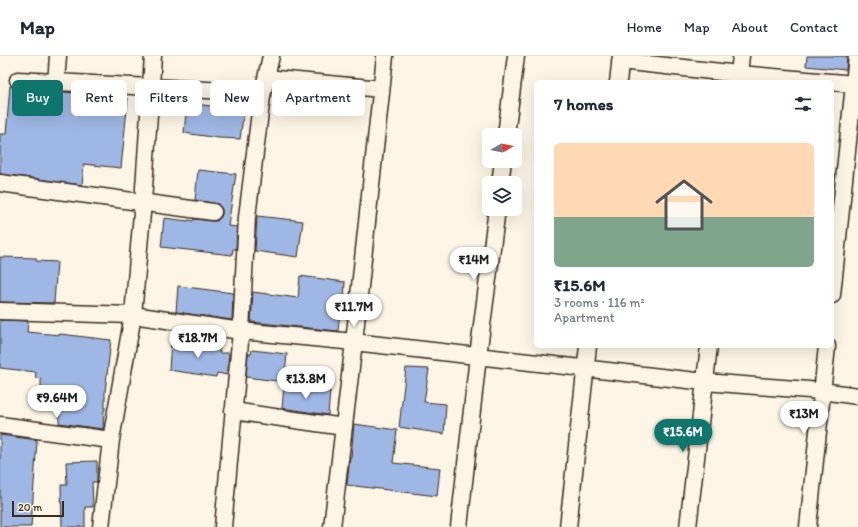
<!DOCTYPE html>
<html lang="en">
<head>
<meta charset="utf-8">
<style>
	body { margin:0; font-family:Itim,sans-serif; background:#f2f2f3; color:#1f2937; height:100vh; display:flex; flex-direction:column; font-size:15px; white-space:nowrap }
	* { box-sizing:border-box; margin:0 }
	p { font-size:13px; color:#747a83 }
	.icon { flex:none; width:22px; height:22px; fill:none; stroke:currentColor; stroke-width:2; stroke-linecap:round; stroke-linejoin:round }
	.map { position:relative; flex:1; overflow:hidden }
	.panel { position:absolute; left:534px; top:24px; width:300px; height:268px; display:flex; flex-direction:column; background:#fff; border-radius:6px; box-shadow:0 4px 16px #0002 }
	.panel>* { flex:none }
	.top-card { position:absolute; left:12px; top:24px; width:380px; height:36px; display:flex; gap:8px }
	.needle { width:26px; rotate:81deg }
	.tools { position:absolute; left:482px; top:72px; display:grid; gap:8px }
	.tools a { display:grid; place-items:center; width:40px; height:40px; border-radius:6px; background:#fff; box-shadow:0 4px 16px #0002; font-size:20px }
	.scale { position:absolute; left:12px; bottom:10px; width:52px; box-sizing:border-box; padding-left:4px; border:2px solid #3b2a1e; border-top:0; font-size:11px; line-height:14px; white-space:nowrap; color:#3b2a1e; -webkit-text-stroke:3px #fcf5e5; paint-order:stroke }
	.price { position:absolute; translate:-50% -34px; padding:0 9px; border-radius:14px; background:#fff; color:#222; font-size:13px; line-height:26px; filter:drop-shadow(0 1px 2px #0008) }
	.price::after { content:''; position:absolute; left:50%; top:24px; width:12px; height:9px; margin-left:-6px; background:inherit; clip-path:polygon(0 0,100% 0,50% 100%) }
	.price.on { background:#0f766e; color:#fff }
	ul { padding:0; list-style:none }
	li { display:grid; align-content:center; gap:8px; height:212px; padding:0 20px }
	li+li { border-top:1px solid #e0e1e3 }
	li span { display:grid; place-items:center; height:124px; border-radius:6px; color:#555 }
	li>.icon { margin-inline-start:auto }
	span .icon { width:72px; height:72px; fill:#fffc; stroke-width:1 }
	li b { font-size:17px }
	h2 { display:flex; justify-content:space-between; align-items:center; height:48px; padding:0 20px; font-size:17px }
	.pill { padding:0 14px; border-radius:6px; background:#fff; box-shadow:0 4px 16px #0002; font-size:14px; line-height:36px }
	.pill.on { background:#0f766e; color:#fff }
	header { display:flex; align-items:center; gap:24px; box-sizing:border-box; height:56px; padding:0 20px; background:#fff; border-bottom:1px solid #e0e1e3 }
	header strong { font-size:19px }
	nav { display:flex; gap:22px; margin-inline-start:auto; font-size:14px }
	.map>svg:first-child { display:block }
</style>
</head>
<body>
<header>
<strong>Map</strong>
<nav><a>Home</a><a>Map</a><a>About</a><a>Contact</a></nav>
</header>
<div class="map">
<svg width="858" height="471" viewBox="0 0 858 471">
	<rect width="100%" height="100%" fill="#fcf5e5"/>
	<filter id="ink" filterUnits="userSpaceOnUse"><feTurbulence type="fractalNoise" baseFrequency=".025" numOctaves="2"/><feDisplacementMap in="SourceGraphic" scale="8" xChannelSelector="R" yChannelSelector="G"/><feConvolveMatrix kernelMatrix="1 2 1 2 8 2 1 2 1" color-interpolation-filters="sRGB"/></filter>
	<g filter="url(#ink)">
		<path fill="#9fb7e4" stroke="#3b2a1e" d="M807,0h40l-1,14 -40,-4z
			M10,30l8,3 61,4 12,2 37,4 -7,69 -37,-4 -2,21 -82,-11v-40h6z
			M187,47l57,7 -4,29 -21,-1 -35,-5z
			M198,114l38,4 -8,52 9,1 -1,22h-3l-1,6 -71,-8 3,-29 24,3v-1l5,1 1,-2 18,2h5l4,-4 1,-3v-5l-4,-5 -23,-4z
			M257,160l46,5 -5,36 -43,-6z
			M0,201l36,1v3l21,1 -3,41 -54,-1z
			M300,220l45,6 -1,16h-3l-3,33 -87,-9 2,-30 45,6z
			M178,230l55,7 -1,27 -56,-8z
			M0,264l28,1 -1,11 33,3v-1l51,6 -6,52v18h-1l-1,19 -44,-6v-30l-18,-1v-13l-6,-1 1,-6 -36,-4z
			M171,285l49,6 -1,6h10l-2,22 -10,-2 -1,4 -47,-7z
			M252,294l35,4 -3,28 -38,-5 2,-23h3z
			M406,312l23,1 -5,33 22,2 -2,30 -45,-7z
			M284,330l46,5 -2,24 -46,-7z
			M354,368l43,6 -4,33 47,5 -3,28 -90,-11 3,-28h1z
			M0,379l37,5 -6,87h-31z
			M97,405v21h-5l1,25h-8v20h-23l-1,-42h6l-1,-23z"/>
		<g fill="none" stroke-linecap="round" stroke-linejoin="round">
			<defs>
				<path id="street" d="M620,5l119,13 91,8
					M266,22l115,11
					M18,24l208,11
					M618,26l3,-26
					M738,26l3,-26
					M832,26l22,2 3,-28
					M56,27l2,-27
					M506,79l10,-79
					M0,127l213,29
					M500,127l3,-22
					M832,239l22,-211h4
					M0,255l133,4 108,16 113,11 351,40 117,9 36,5
					M233,355l111,16
					M0,369l111,15
					M101,471l10,-87 22,-125 10,-113 10,-146
					M223,471l18,-196 6,-114 15,-121 9,-40
					M332,471l22,-185 31,-286
					M459,471l19,-171 19,-147
					M568,471l20,-181
					M688,471l21,-181
					M808,471l19,-181"/>
			</defs>
			<use href="#street" stroke="#3b2a1e" stroke-width="19"/>
			<use href="#street" stroke="#fcf5e5" stroke-width="16"/>
		</g>
	</g>
</svg>
<div class="tools">
<a><svg class="needle" viewBox="-14 -14 28 28"><path d="M0-13l5 13h-10z" fill="#e53935"/><path d="M0 13l5-13h-10z" fill="#747a83"/></svg></a>
<a><svg class="icon" aria-label="layers" viewBox="0 0 24 24"><path d="M12 4l9 5-9 5-9-5zM3 14l9 5 9-5"/></svg></a>
</div>
<div class="scale">20 m</div>
<b class="price" style="left:474px;top:225px">₹14M</b>
<b class="price" style="left:354px;top:272px">₹11.7M</b>
<b class="price" style="left:198px;top:303px">₹18.7M</b>
<b class="price" style="left:306px;top:344px">₹13.8M</b>
<b class="price" style="left:57px;top:363px">₹9.64M</b>
<b class="price" style="left:804px;top:379px">₹13M</b>
<b class="price on" style="left:683px;top:397px">₹15.6M</b>
<div class="top-card">
<a class="pill on">Buy</a>
<a class="pill">Rent</a>
<a class="pill">Filters</a>
<a class="pill">New</a>
<a class="pill">Apartment</a>
</div>
<section class="panel">
<h2>7 homes<svg class="icon" aria-label="filters" viewBox="0 0 24 24"><path d="M4 7h16M4 17h16"/><circle cx="9" cy="7" r="2"/><circle cx="15" cy="17" r="2"/></svg></h2>
<ul>
<li><span style="background:linear-gradient(#ffd9b3 60%,#7fa58c 0)"><svg class="icon" aria-label="home" viewBox="0 0 24 24"><path d="M3 11l9-7 9 7M6 9v11h12V9"/></svg></span><div><b>₹15.6M</b><p>3 rooms · 116 m²</p><p>Apartment</p></div></li>
</ul>
</section>
</div>
</body>
</html>
